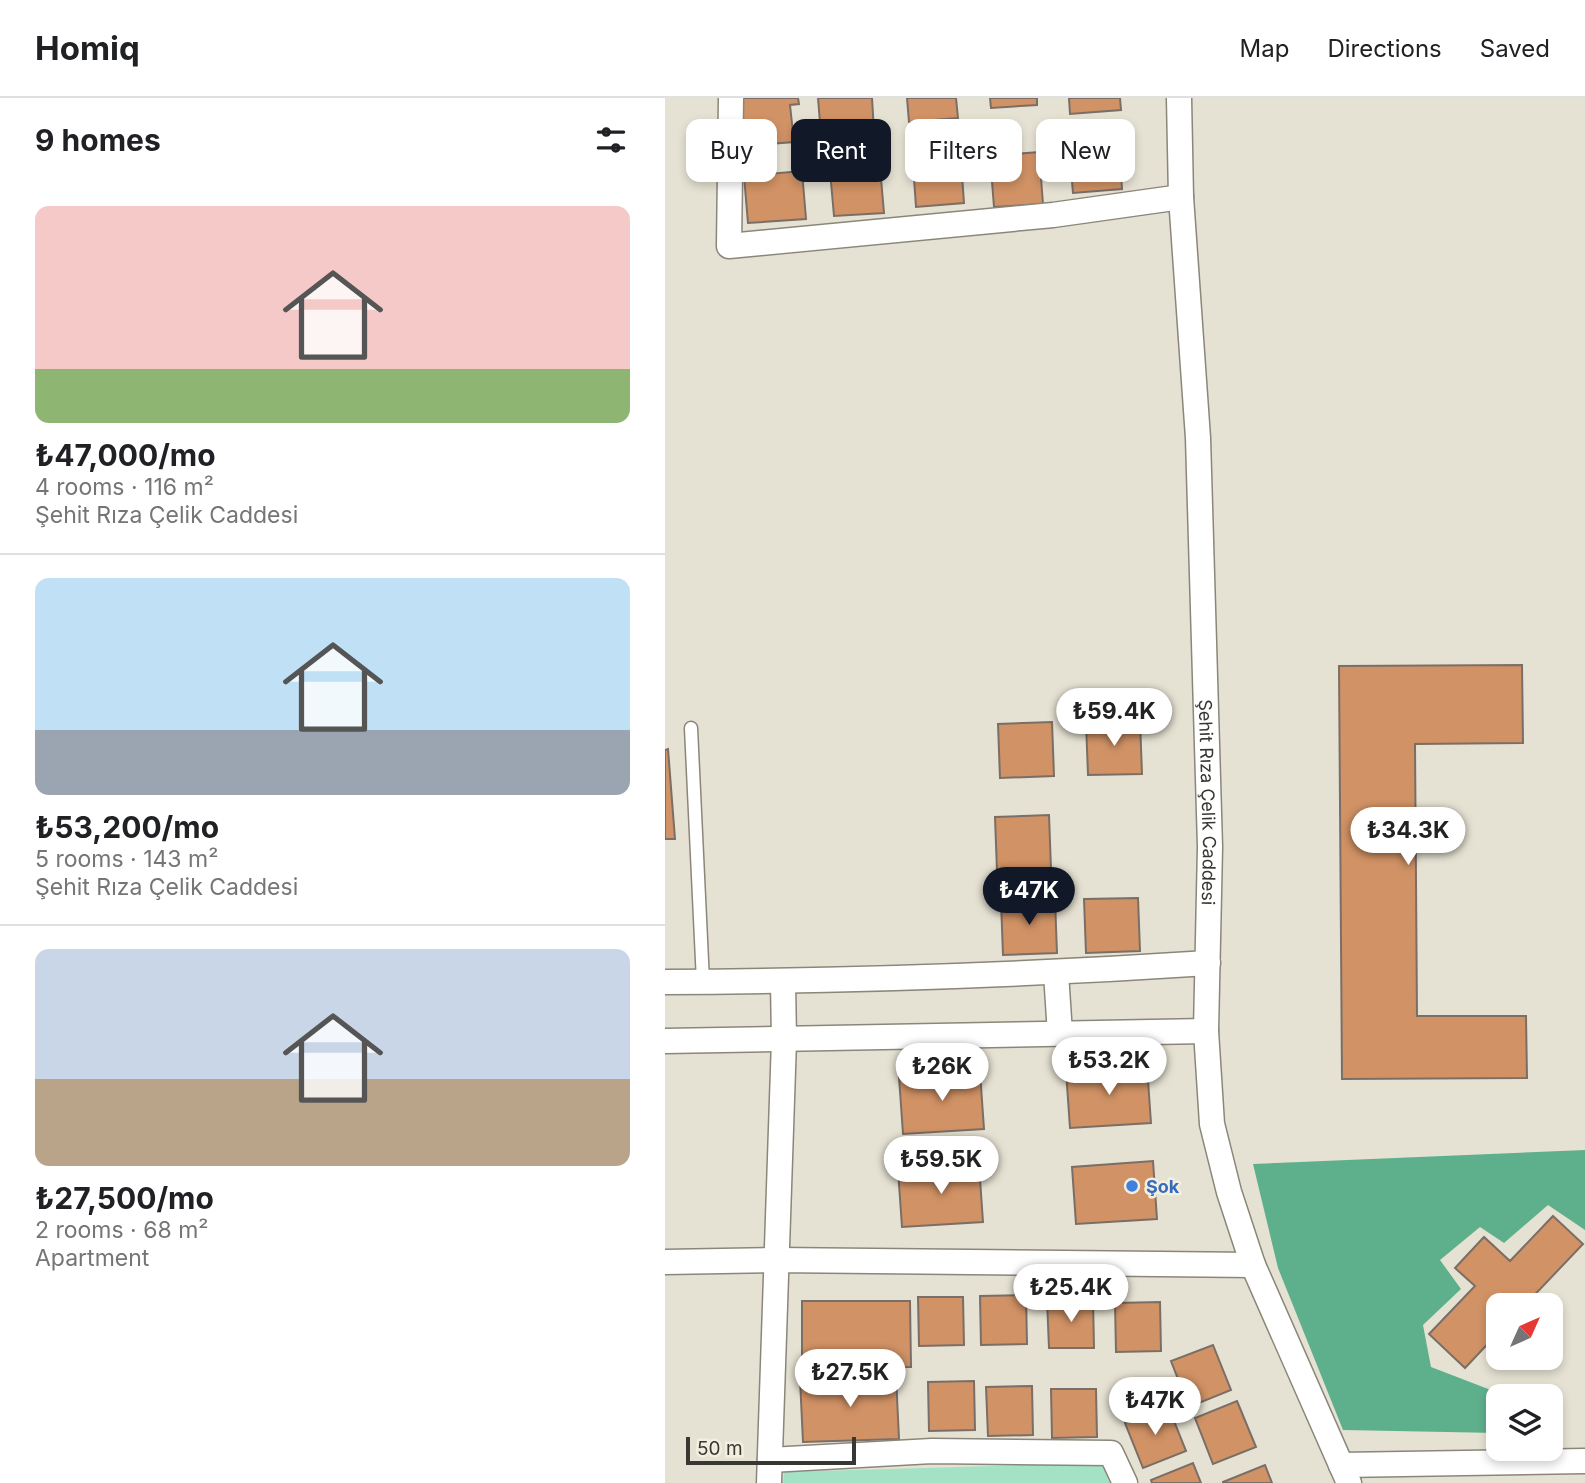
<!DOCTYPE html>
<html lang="en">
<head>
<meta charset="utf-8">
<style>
	body { margin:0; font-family:Inter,sans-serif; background:#f6f6f6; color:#202124; height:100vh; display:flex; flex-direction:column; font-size:26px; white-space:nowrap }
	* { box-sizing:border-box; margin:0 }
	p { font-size:23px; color:#757577 }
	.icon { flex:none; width:38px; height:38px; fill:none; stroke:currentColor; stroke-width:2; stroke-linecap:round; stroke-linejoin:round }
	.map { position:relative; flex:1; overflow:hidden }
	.panel { display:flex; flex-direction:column; background:#fff; width:665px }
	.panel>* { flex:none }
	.top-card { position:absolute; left:21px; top:21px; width:665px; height:63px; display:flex; gap:14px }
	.needle { width:46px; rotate:45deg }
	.fabs { position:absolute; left:821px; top:1195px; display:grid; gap:14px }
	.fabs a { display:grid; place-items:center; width:77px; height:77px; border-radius:14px; background:#fff; box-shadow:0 4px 10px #0003; font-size:35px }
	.scale { position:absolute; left:21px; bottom:18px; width:170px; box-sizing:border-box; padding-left:7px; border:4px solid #393732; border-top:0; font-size:19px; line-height:24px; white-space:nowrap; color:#393732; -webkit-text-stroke:5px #f3efe0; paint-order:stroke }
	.price { position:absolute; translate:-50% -60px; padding:0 16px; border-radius:24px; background:#fff; color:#222; font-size:23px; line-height:46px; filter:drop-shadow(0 2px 4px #0008) }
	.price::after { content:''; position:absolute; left:50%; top:42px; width:21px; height:16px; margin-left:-10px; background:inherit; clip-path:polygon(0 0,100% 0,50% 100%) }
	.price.current { background:#111827; color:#fff }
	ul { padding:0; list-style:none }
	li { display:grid; align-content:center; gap:14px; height:371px; padding:0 35px }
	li+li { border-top:2px solid #e0e0e0 }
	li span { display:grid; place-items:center; height:217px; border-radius:14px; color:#555 }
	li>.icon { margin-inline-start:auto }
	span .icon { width:126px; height:126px; fill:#fffc; stroke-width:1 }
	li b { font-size:30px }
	h2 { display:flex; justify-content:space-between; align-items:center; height:84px; padding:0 35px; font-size:30px }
	.tag { padding:0 24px; border-radius:14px; background:#fff; box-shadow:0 4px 10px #0003; font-size:24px; line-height:63px }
	.tag.current { background:#111827; color:#fff }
	header { display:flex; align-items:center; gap:42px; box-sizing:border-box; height:98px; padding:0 35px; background:#fff; border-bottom:2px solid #e0e0e0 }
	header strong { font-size:33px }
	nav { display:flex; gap:38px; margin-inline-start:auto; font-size:24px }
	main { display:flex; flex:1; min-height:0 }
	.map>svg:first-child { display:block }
</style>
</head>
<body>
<header>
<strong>Homiq</strong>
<nav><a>Map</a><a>Directions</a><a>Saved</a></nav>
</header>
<main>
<section class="panel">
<h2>9 homes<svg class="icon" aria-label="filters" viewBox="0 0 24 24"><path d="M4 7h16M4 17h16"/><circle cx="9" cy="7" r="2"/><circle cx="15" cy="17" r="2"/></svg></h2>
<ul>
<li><span style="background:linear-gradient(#f6c9c9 75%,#8fb573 0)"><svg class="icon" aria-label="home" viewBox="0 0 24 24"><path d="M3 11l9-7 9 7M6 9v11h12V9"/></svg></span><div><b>₺47,000/mo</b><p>4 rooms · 116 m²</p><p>Şehit Rıza Çelik Caddesi</p></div></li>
<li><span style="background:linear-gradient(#bfe0f5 70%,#9aa5b1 0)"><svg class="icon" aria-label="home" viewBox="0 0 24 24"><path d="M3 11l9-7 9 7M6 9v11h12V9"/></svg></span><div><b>₺53,200/mo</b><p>5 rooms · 143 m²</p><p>Şehit Rıza Çelik Caddesi</p></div></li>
<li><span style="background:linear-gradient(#c9d6e8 60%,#b9a48a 0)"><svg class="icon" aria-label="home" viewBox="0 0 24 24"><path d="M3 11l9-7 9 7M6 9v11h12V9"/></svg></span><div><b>₺27,500/mo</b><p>2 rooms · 68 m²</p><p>Apartment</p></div></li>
</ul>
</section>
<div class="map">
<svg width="920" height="1385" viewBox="0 0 920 1385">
	<rect width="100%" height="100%" fill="#e6e2d3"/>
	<path fill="#a4e2c5" d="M436,1365l9,20h-327l1,-11z"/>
	<path fill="#5eb08d" d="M920,1052v80l-37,-25 -44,38 -24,-16 -40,33 21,29 -38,36 8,42 65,25 2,41 -155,-3 -65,-162 -25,-104z"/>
	<path fill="#d19265" stroke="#7a6e66" stroke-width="2" d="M72,0h61l1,6 -9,1 4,37 -53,4z
		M153,0h54l2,33 -53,4z
		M242,0h49l2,20 -49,4z
		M325,0h47v7l-46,3z
		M404,0h51l1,12 -51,4z
		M454,44l3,47 -49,4 -4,-47z
		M374,54l4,52 -49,3 -4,-51z
		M296,63l3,42 -48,4 -3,-43z
		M215,69l4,46 -50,3 -4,-45z
		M137,73l4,48 -58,4 -4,-47z
		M857,567l1,78 -108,1 2,272h109l1,62 -185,1 -3,-413z
		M475,622l2,54 -54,1 -2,-53z
		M387,624l2,54 -54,2 -2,-54z
		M3,651l7,90h-10v-89z
		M384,717l2,54 -54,2 -2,-54z
		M473,800l2,53 -54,2 -2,-54z
		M390,802l2,53 -54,2 -2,-54z
		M482,968l4,57 -81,5 -4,-57z
		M315,974l4,57 -81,5 -4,-57z
		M488,1063l4,58 -81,5 -4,-57z
		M314,1067l4,57 -81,5 -4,-57z
		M888,1118l30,28 -59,62h-26v27l-33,35 -36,-34 46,-48 -20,-18 29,-31 26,24z
		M361,1197l1,49 -46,1 -1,-49z
		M253,1199h45l1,48 -45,1z
		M428,1201l1,49h-45l-2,-48z
		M137,1203h108l1,66 -109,1z
		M495,1204l1,49 -45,1 -1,-49z
		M548,1247l18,45 -42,17 -18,-46z
		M231,1278l3,63 -96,3 -3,-63z
		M309,1283l1,49 -46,1 -1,-49z
		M367,1288l1,49 -45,1 -2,-49z
		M386,1291h45l1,48 -45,1z
		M572,1303l19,46 -43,17 -18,-46z
		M503,1308l18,45 -43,17 -18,-45z
		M528,1365l8,20h-49l-1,-3z
		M600,1367l7,18h-49v-1z"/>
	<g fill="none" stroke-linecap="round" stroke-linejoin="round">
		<defs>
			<path id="lane" d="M26,630l12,254"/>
			<g id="street">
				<path d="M66,0l-2,148 324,-31 128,-18"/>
				<path id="s1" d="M514,0l2,99 17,241 12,409 -4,184 6,93 17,68 24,73 96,218"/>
				<path d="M391,875l4,61"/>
				<path d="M0,884c181,-1 362,-7 543,-19"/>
				<path d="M0,943l541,-10"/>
				<path d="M0,1164l111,-2 477,5"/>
				<path d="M105,1362l162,-9 179,2 14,30"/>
				<path d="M676,1367l244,-4"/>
				<path d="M104,1385l15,-443 -1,-58"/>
			</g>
		</defs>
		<use href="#lane" stroke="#8a8679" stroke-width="15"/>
		<use href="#street" stroke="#8a8679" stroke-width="27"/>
		<use href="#lane" stroke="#fff" stroke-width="12"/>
		<use href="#street" stroke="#fff" stroke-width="24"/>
	</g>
	<circle fill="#3f7fe0" stroke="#f3efe0" stroke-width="2.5" cx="467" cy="1088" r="7"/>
	<g text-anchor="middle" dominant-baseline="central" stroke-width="5" stroke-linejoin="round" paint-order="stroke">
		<g font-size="18" fill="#393732" stroke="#f3efe0">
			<text stroke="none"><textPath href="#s1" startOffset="705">Şehit Rıza Çelik Caddesi</textPath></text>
		</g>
		<g font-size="18" font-weight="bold" fill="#366cbe" stroke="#f3efe0" text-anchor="start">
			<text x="481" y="1088">Şok</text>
		</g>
	</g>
</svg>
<div class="fabs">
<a><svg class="needle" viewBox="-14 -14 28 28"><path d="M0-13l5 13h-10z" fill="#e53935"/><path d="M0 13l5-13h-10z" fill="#757577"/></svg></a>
<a><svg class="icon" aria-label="layers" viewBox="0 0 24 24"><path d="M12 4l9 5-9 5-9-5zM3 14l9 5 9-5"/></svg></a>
</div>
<div class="scale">50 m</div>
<b class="price" style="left:449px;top:650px">₺59.4K</b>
<b class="price" style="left:743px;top:769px">₺34.3K</b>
<b class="price current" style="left:364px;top:829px">₺47K</b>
<b class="price" style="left:444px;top:999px">₺53.2K</b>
<b class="price" style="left:277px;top:1005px">₺26K</b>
<b class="price" style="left:276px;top:1098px">₺59.5K</b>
<b class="price" style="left:406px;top:1226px">₺25.4K</b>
<b class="price" style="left:185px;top:1311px">₺27.5K</b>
<b class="price" style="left:490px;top:1339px">₺47K</b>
<div class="top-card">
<a class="tag">Buy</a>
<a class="tag current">Rent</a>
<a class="tag">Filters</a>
<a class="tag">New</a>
</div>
</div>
</main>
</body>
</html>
